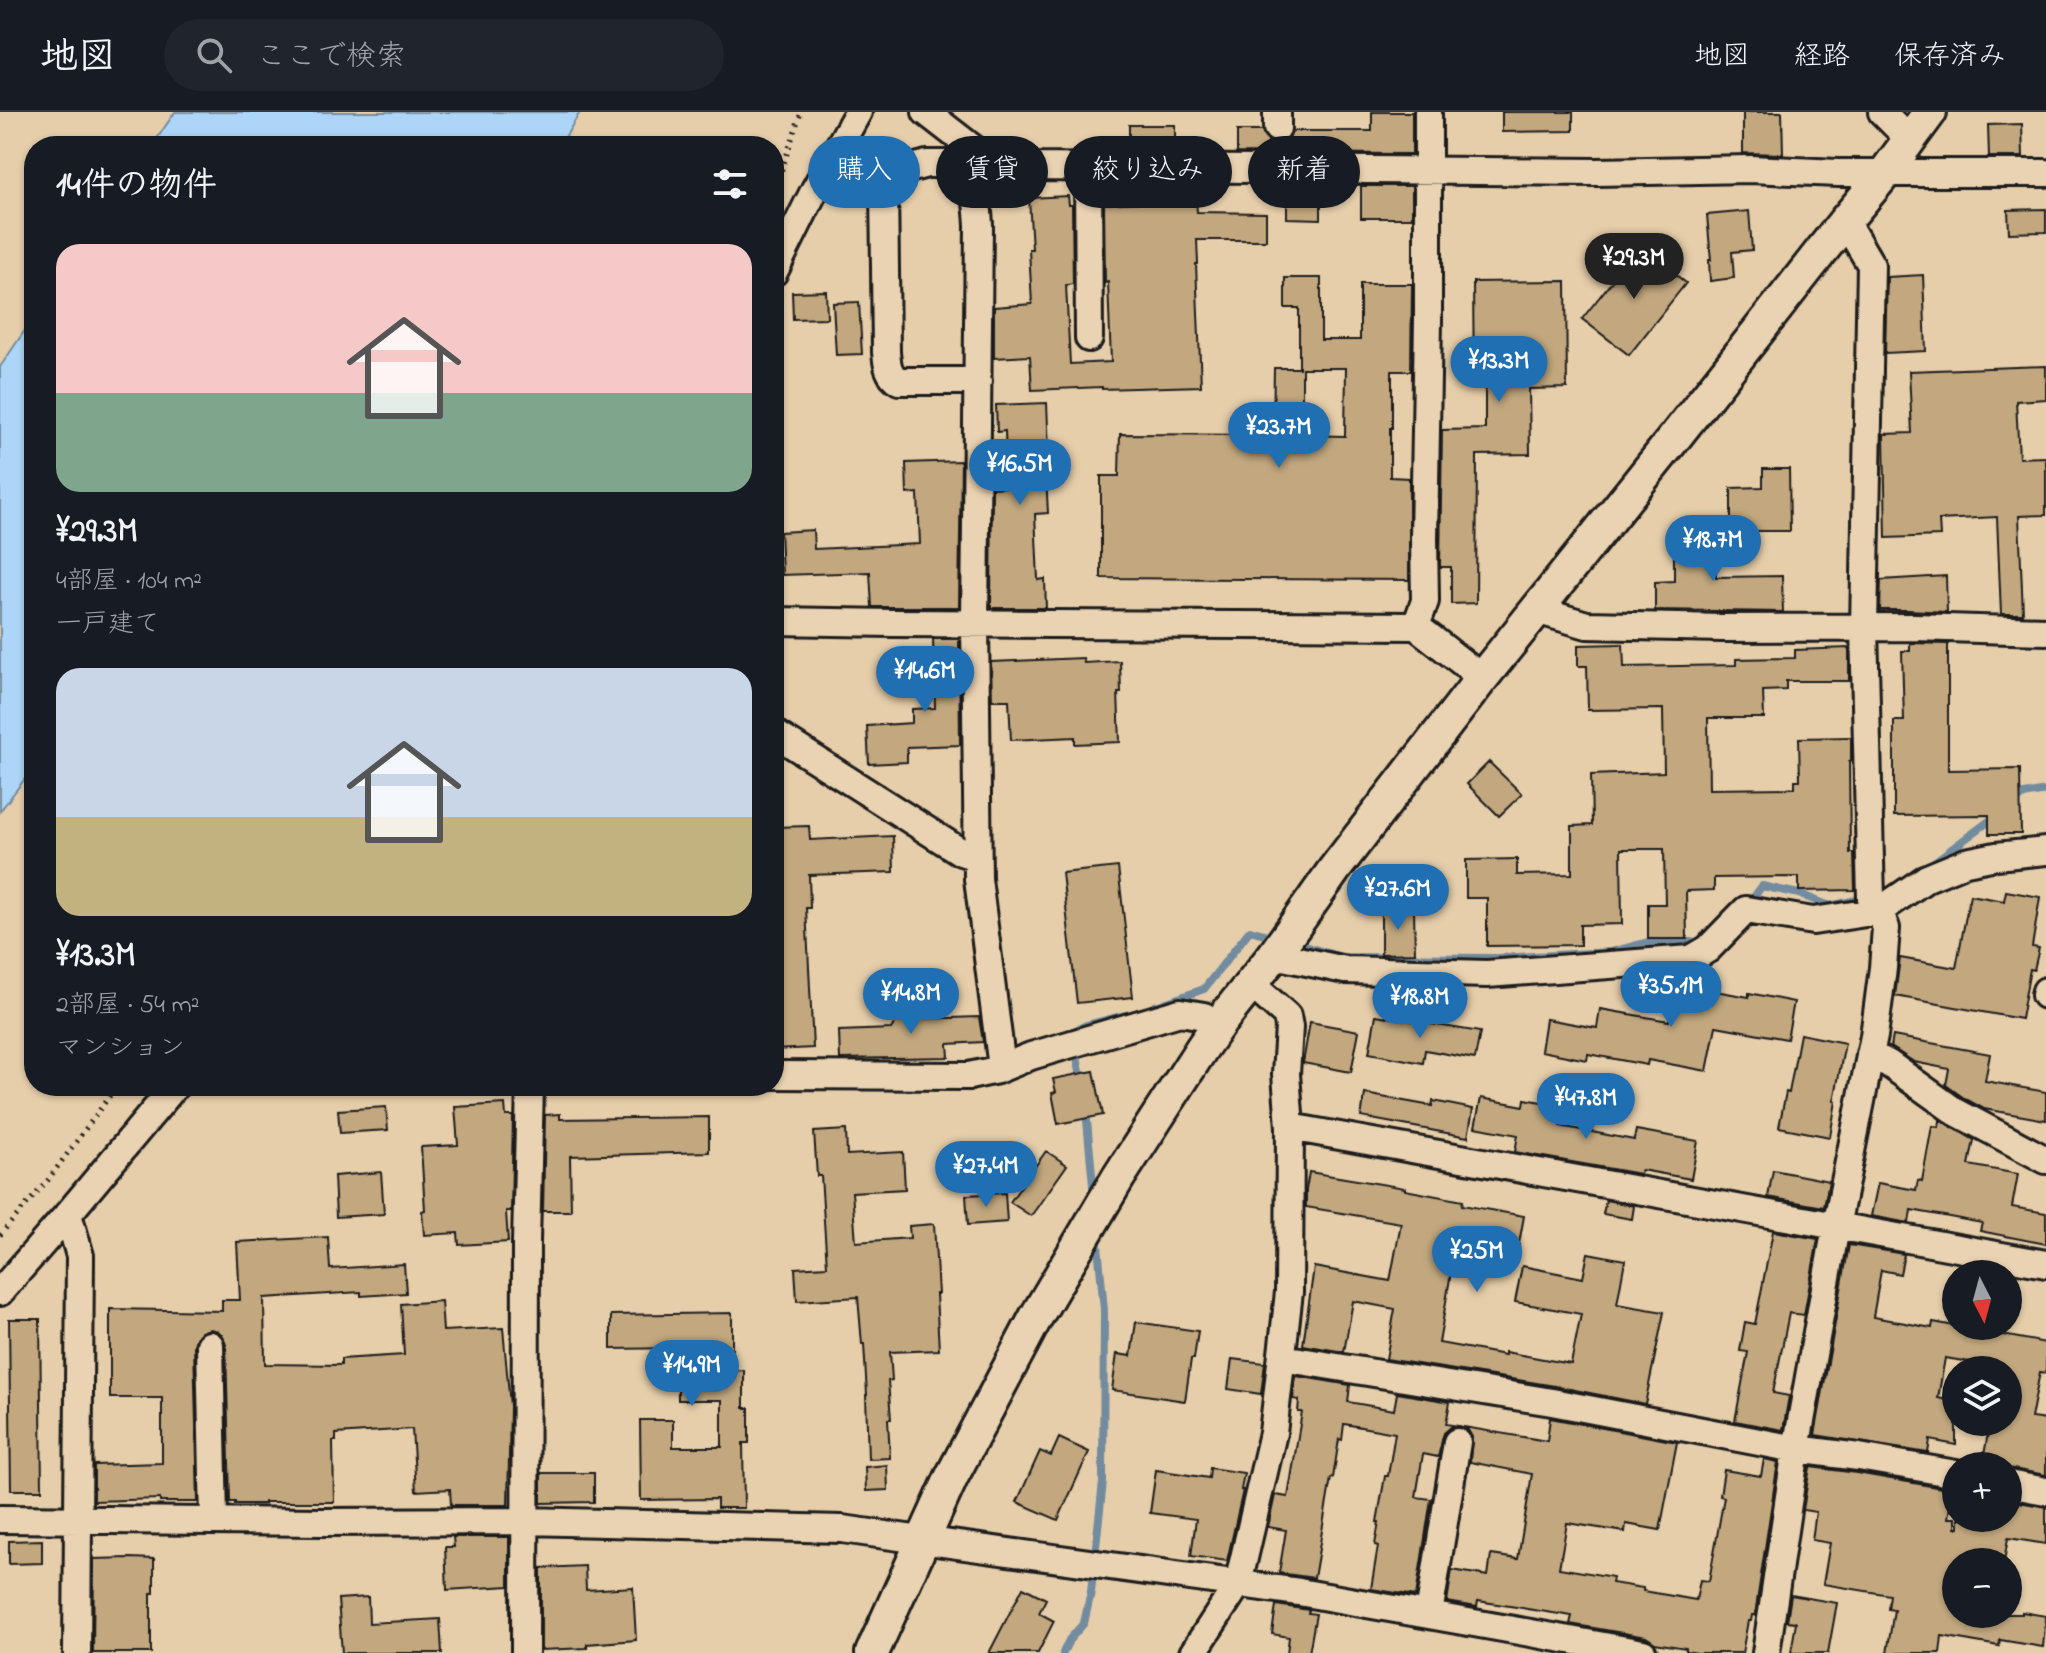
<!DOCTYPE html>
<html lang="ja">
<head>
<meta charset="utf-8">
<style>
	body { margin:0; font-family:"Indie Flower","Klee One",sans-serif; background:#20242c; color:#f1f3f6; height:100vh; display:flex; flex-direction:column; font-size:30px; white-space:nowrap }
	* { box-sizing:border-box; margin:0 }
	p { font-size:26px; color:#9ea1a6 }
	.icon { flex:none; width:44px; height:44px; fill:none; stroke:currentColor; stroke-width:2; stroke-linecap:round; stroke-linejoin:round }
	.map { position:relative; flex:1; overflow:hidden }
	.sheet { position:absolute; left:24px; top:24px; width:760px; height:960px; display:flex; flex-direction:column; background:#171b24; border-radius:32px; box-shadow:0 2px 6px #0004 }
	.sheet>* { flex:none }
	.top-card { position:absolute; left:808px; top:24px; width:760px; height:72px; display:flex; gap:16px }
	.needle { width:52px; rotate:174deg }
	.controls { position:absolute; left:1942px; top:1148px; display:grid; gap:16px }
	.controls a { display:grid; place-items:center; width:80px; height:80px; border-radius:50%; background:#171b24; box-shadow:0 2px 6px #0004; font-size:40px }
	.price { position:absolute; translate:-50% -68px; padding:0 18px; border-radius:28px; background:#1f6fb2; color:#fff; font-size:26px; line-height:52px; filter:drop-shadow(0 2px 4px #0008) }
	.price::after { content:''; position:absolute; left:50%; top:48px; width:24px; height:18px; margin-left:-12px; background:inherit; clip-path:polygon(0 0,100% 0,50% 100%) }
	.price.current { background:#222; color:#fff }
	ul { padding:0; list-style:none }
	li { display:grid; align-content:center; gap:16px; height:424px; padding:0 32px }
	li span { display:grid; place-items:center; height:248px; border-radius:24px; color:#555 }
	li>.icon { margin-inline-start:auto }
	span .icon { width:144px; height:144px; fill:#fffc; stroke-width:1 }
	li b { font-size:34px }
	h2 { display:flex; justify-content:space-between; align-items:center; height:96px; padding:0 32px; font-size:34px }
	.pill { padding:0 28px; border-radius:36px; background:#171b24; box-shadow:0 2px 6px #0004; font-size:28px; line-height:72px }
	.pill.current { background:#1f6fb2; color:#fff }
	header { display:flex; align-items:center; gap:48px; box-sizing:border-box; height:112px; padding:0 40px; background:#171b24; border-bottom:2px solid #363941 }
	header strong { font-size:38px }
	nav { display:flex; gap:44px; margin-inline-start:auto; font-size:28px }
	.search { width:560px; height:72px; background:#20242c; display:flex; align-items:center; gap:20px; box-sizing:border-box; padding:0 28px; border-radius:44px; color:#9ea1a6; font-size:30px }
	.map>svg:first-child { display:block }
</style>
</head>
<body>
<header>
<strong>地図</strong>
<div class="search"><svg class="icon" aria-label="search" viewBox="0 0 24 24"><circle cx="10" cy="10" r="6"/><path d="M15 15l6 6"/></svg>ここで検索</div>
<nav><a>地図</a><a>経路</a><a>保存済み</a></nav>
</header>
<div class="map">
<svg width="2046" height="1541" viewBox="0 0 2046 1541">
	<rect width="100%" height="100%" fill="#e6ceaa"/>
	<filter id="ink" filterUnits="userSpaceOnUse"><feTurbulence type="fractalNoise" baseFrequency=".0125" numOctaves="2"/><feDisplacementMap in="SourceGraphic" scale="16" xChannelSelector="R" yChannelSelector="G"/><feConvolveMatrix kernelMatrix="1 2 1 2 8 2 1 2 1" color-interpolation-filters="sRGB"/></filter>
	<g filter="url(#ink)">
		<path fill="#add5f7" stroke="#738b9f" stroke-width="2" d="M175,0h405l-20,34h-408z
			M34,205v450l-34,44v-444z"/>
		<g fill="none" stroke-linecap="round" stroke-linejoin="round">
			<path stroke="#738b9f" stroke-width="8" d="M2014,691l10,-8 22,-4
				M1930,753l66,-49
				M1748,793l14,-19 37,8 31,12 35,-8
				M1291,830l50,15 156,1 114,-6 37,-10h42l12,2
				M1153,895l51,-18 46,-59 28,8
				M1072,922l-1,-2 15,-7 39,-10
				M1075,936l7,33
				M1086,998l8,86
				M1063,1541l6,-13 15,-17 7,-31 12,-110 1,-172 -7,-76"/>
		</g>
		<path fill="#c3a87f" stroke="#1c1c1c" stroke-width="2" fill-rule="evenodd" d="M1372,0h40v42l-175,-1v-22h25l2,6 4,4 10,3 8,-3 4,-4 2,-6h80z
			M1502,0h71v19l-71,1z
			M1743,0h39l1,42 -40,-1z
			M2022,12l1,33h-34l-1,-32z
			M1129,13h46v26h-46z
			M1287,73l34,1v33l-34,-1z
			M1361,74h51v32h-51z
			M1068,84l1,9h3l1,79 -7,1 4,79 41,-2 -3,-80 -3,1 -1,-79 92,-5 1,13 69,1v27h-69l1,24h-2l5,122 -99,3v-2l-70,3 -2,-34 -36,2v-51l38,-3 -3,-55h3l-3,-51z
			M2046,97v23l-37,1 -1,-23z
			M1749,99l3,39 -20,2 2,26 -24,3 -1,-21h2l-4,-45z
			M1640,134l46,37 -57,72 -47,-36z
			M1923,163l3,76 -41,2 2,-76z
			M1285,166h36v62h39v-56h52l-1,87h-19v57h-2v49l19,1v102l-308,-2v-102h18l1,-42 153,1 1,-67h25v-60h-14zM1302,256h44l-1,68 -43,-1z
			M1566,169l1,107 -38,1 1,65 -53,1 -1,148 -25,1v-37h-11l2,-137 43,-1v-44h-11l-1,-103z
			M826,179l1,27 -34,1 -1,-27z
			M859,190l3,52 -26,1 -3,-52z
			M2046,254v33l-30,2 3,57 27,-1v58l-27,1 4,98h-22l-4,-97 -58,3 1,16 -54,2 -2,-104 28,-1 -3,-62z
			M1047,291l3,72h-4l2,38 -13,1 3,66 7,-1 1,29h-55l1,-120 15,-1 -2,-56 -8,1 -1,-27z
			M961,349l-2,146h-87l-2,-35 -88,3 -2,-43 33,-2 1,19 106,-5 -2,-51 -11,1 -1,-31z
			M1763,357h26l1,62h-59v-43l32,-1z
			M1674,422h41l1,43 66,-1 1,36 -128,-2v-28l19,-1z
			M1946,464l1,36 -39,-2h-28l1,-30z
			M933,527h26l1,106 -53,2v15l-38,2 -2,-38 45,-3v-14l23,-1z
			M1910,531l38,1v126l72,-1 1,65h-32v-19l-95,1v-95h10l-2,-70h8z
			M1623,532l1,23 112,-2v-6l59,-1v-8l54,-2v33h-63v9l-23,1 1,27h-56l1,71 86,-1v-8h5l-1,-42 52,-1v24h-2l1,92h4l1,37 -56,1v-14l-85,1v12l-28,1 1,48h-39v-35h17l-1,-55h-43l1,75 -42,1v20l-93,1v-48h-21v-38l51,-1v16l55,-1v-48l20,-1 -1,-50 73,-3 -1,-63 -75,1 -1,-44h-9v-21z
			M1083,546l1,5 36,-2 1,32h-3l2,49 -45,2v-7l-64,3 -2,-40h-17l-1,-38z
			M1489,650l33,32 -23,22 -32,-32z
			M809,714l1,14 83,-4 1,36 -85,3 1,33h-4l7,140 -39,2v-223z
			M1118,755l15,130 -56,6 -15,-130z
			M2006,779l34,6 -8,50 7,1 -5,22 -4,-1 -9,50 -126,-23 5,-38 56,10 14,-73 34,6z
			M1381,798h33l1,43 -34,1z
			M918,872l1,35 60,-2 4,25 -35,2 1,13 -109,2 -1,-28 52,-2z
			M1676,872l73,13v-4l45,9 -7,37 -71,-13 -9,45 -59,-11 -1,5 -59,-11 -1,6 -46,-9 5,-32 51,9 3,-19 69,12z
			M1376,903l104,17 -5,27 -50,-9 -2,13 -54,-10z
			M1310,910l49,9 -8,41 -48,-9z
			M1800,922l45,9 -11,58h2l-6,36 -51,-10 7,-35 3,1z
			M1893,924l97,18 -5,27 61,11v28l-62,-11 -20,-11 -18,-13 3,-16 -35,-7 -23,-15z
			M1094,959l9,44 -45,9 -6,-31 4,-1 -3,-13z
			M1365,982l67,12 1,-5 40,8 -5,28 -107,-20z
			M1481,986l43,8 1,-7 39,7 -4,20 74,14 2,-10 62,11 -7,38 -50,-9 -1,4 -125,-22 3,-17 -43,-8z
			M505,992l1,12h7l-2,95h-5l2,31 -49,3 -1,-12 -34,2 -2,-24 3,-1 -4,-63 37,-2 -3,-38z
			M386,995l2,23 -48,3 -2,-23z
			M560,1002v5l149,-2v35l-139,4 1,55h-28l2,-96z
			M1940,1008l34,20 -5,25 49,9 -6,33 34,6v31l-66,-13 2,-8 -71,-13 -2,13 -38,-7 7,-33 38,7 2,-10 4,1 10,-55 7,1z
			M846,1018l1,25 56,-3 2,37 -53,3 4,50 54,-4 -1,-12 25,-2 4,70h-2l3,56 -49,2 2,28 -4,1 3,38h-3l2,39 -22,1 -2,-64h1l-3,-51h-2l-4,-47 -61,4 -2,-33 32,-2 -6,-90h-4l-3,-44z
			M1046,1039l21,14 -36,51 -21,-14z
			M1773,1058l56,11 -5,26 -56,-10z
			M381,1060l3,42 -48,3 -2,-41z
			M1309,1060l96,16v2l58,11 -1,4 62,11 -7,39 -61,-12 -17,100 66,12v-3l66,12 10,-50 -66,-12 7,-36 61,12 5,-25 37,7 -8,44 47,8 -19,92 -90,-18 -169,-27 9,-50 -42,-8 -9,51 -41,-7 11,-78 76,14 11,-58 -95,-16v-17z
			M1005,1081l2,29 -39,3 -2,-30z
			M1606,1088l28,6 -2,13 -29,-5z
			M1773,1119l45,8 -14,76 -15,-2 -16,80 16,3 -6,34 -48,-9 13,-69 -8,-1 5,-29 10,2z
			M328,1125l2,32 74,-5 2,29 -45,3v-4l-97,6 1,66 76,1v-6l63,-4 -3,-51 40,-3 2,30 60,-3 7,78 -2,99h-57l-1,-16 -34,2 -4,-62 -76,5v7h-3l1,61h-70v2h-29v-2h-5l-4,-157 -3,-9 -5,-5 -8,-2 -9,3 -5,6 -2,7 4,157h-38v-3l-66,2v-36l68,-2v-65h-52v-89l112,2v-11h18l-3,-58z
			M1849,1133l55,9 -4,20 -19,-4 -8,47 59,11 1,-6 113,21v30l-6,-1 -9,46 15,2v55l-38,-7v-2h-26l8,-44h18v-52h-8v-3l-55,-9 -7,40 18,4v43l-26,-5 -2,13 -113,-18z
			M732,1201v58l12,-1v38h5v35h-6l1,65h-27v-9l-76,1 -1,-80h33v27h49v-47h-44v-52l-67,1v-34z
			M9,1207h31l2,171h-31z
			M1136,1210l62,9 -4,28h-3l-6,42 -73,-11 5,-36 14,2z
			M1232,1247l33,4 -4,31 -33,-5z
			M1296,1264l54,9 -2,17 46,8 3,-17 53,9 -4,22 101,17 3,-23 127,24 -17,88 -34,-6 -1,8 -58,-9 -8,45 54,9 -1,6 31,5v3l53,9 4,-20 9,1 15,-84 -4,-1 4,-26 37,6 3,-17 14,3 -23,153h-3l-1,6h-3l-6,32h-45l-11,-2v-3l-31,-5 -9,-6 -76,-13 2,-8 -94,-15 -1,6 -30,-5 5,-32 36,6 3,-21 27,4 14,-85 -62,-12 2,-25 -4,-7 -8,-4 -9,1 -7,6 -6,24 -15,-3 -7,43 15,2 -15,97 -45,-7 7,-43 -3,-1 4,-23h-2l8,-46h3l7,-43 -51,-9 -2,16 -3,-1 -6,39h-2l-17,100 -35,-5 7,-43 -18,-3 7,-32 13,2 14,-85h-4l1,-12 -6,-1z
			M1059,1326l30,14 -31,68 -41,-18 23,-51 11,5z
			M887,1353l1,25 -22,1 -1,-24z
			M1810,1355l47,6 96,17 -5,28h8v10h3v-10h49v-18l38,7v37l-38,-6 -4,24h-48v52h66v-2l24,4 -3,31 -43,-7 -1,6 -57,-10 -2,17h-53l7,-43 -6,-1 2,-14 -67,-11 7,-41 -18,-3 4,-28 -13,-2z
			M1210,1356l34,5 -3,17h2l-16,71 -36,-5 5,-37 -46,-6 6,-43 53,8z
			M541,1361h53v29l-53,1z
			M453,1425h56v49l-62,4 -2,-43h9z
			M42,1428v23l-33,1v-23z
			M130,1446l24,1v34h-3v60h-58l1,-94z
			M585,1454l1,24 47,-3 3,53 -49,4v4l-46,2v-82z
			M1023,1475l23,12 -7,14 15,8 -16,32h-49z
			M1791,1483l46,8 -9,50h-37l5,-31 -9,-1z
			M368,1485l1,26 71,-4 2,34h-100l-4,-54z
			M1276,1493l33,5 -1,3 8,1 -7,39h-22l2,-16 -17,-3z"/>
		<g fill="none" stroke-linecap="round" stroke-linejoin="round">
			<defs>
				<path id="minor" d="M926,0l58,45 19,6 24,4 569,5 154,-3 88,4h208
					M1277,0v16
					M1882,0l27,27
					M984,45c-13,19 -6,45 -5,68l-4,398 3,256 24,189
					M1088,56l1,170
					M774,160l41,-83 43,-77
					M978,269h-79c-11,-6 -12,-17 -13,-29l-2,-167 6,-11 37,-10h52
					M1536,498l51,15 136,3 192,-1 131,4
					M774,509l118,2 524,3 66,52
					M1416,514l9,-25 -1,-63 4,-217v-209
					M774,621l187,119 16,5
					M1274,843l71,15 142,4 204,-15 17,-10 38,-39 67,11 66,-10 48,-33 39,-16 30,-6 50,-5
					M2045,883l1,-4
					M1870,942l19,10 67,48 90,48
					M774,963l195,1 28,-6 34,-14 149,-44 24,4 14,9
					M1290,1015l756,137
					M68,1102l12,42 -3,397
					M0,1180l68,-78 107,-128
					M210,1233l4,175
					M1282,1246l270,44 244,47 63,8 97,17
					M2008,1372l38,7
					M0,1407l323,3 203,-1 316,8 457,63 344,61
					M1429,1502l28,-172
					M525,1541l1,-411 4,-156
					M1193,1541l45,-69 35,-151 16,-141 1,-165 -4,-53 3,-47 -2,-11 -36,-32
					M1766,1541l30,-204 40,-222 38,-191 9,-68 3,-40 -7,-17 -8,-12 -7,-272 7,-362 -26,-44"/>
				<path id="tertiary" d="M872,1541l80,-177 84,-159 82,-139 84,-130 16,-23 56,-70 60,-85 148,-192 193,-241 170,-216 40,-48 45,-61"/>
			</defs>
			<use href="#minor" stroke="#1c1c1c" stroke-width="32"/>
			<use href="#tertiary" stroke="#1c1c1c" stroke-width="38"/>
			<path stroke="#1c1c1c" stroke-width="5" stroke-dasharray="2 6" stroke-linecap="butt" d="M774,81l27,-81
				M0,1123l48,-55 69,-94"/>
			<use href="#minor" stroke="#ead3b2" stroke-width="26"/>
			<use href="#tertiary" stroke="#ead3b2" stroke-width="32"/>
		</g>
	</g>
</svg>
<div class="controls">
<a><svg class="needle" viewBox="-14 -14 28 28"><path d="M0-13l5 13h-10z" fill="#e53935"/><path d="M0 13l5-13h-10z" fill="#9ea1a6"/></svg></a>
<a><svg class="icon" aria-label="layers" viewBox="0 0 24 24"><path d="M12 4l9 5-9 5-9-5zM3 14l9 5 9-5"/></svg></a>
<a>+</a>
<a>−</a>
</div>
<b class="price current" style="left:1634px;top:189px">¥29.3M</b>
<b class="price" style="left:1499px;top:292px">¥13.3M</b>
<b class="price" style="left:1279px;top:358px">¥23.7M</b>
<b class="price" style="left:1020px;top:395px">¥16.5M</b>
<b class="price" style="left:1713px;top:471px">¥18.7M</b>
<b class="price" style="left:925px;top:602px">¥14.6M</b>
<b class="price" style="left:1398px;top:820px">¥27.6M</b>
<b class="price" style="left:1671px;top:917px">¥35.1M</b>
<b class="price" style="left:911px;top:924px">¥14.8M</b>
<b class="price" style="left:1420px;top:928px">¥18.8M</b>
<b class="price" style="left:1586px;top:1029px">¥47.8M</b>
<b class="price" style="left:986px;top:1097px">¥27.4M</b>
<b class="price" style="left:1477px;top:1182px">¥25M</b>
<b class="price" style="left:692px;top:1296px">¥14.9M</b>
<div class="top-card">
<a class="pill current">購入</a>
<a class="pill">賃貸</a>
<a class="pill">絞り込み</a>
<a class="pill">新着</a>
</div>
<section class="sheet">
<h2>14件の物件<svg class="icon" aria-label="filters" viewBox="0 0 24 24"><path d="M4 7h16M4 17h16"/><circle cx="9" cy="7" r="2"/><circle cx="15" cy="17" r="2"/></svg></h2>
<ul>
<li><span style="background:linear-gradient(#f6c9c9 60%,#7fa58c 0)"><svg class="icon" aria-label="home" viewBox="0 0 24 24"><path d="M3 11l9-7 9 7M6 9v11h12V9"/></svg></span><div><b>¥29.3M</b><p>4部屋 · 104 m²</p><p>一戸建て</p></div></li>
<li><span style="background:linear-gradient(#c9d6e8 60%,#c2b280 0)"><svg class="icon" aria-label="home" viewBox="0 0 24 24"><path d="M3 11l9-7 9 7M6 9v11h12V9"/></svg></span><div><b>¥13.3M</b><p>2部屋 · 54 m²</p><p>マンション</p></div></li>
</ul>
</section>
</div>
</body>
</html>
